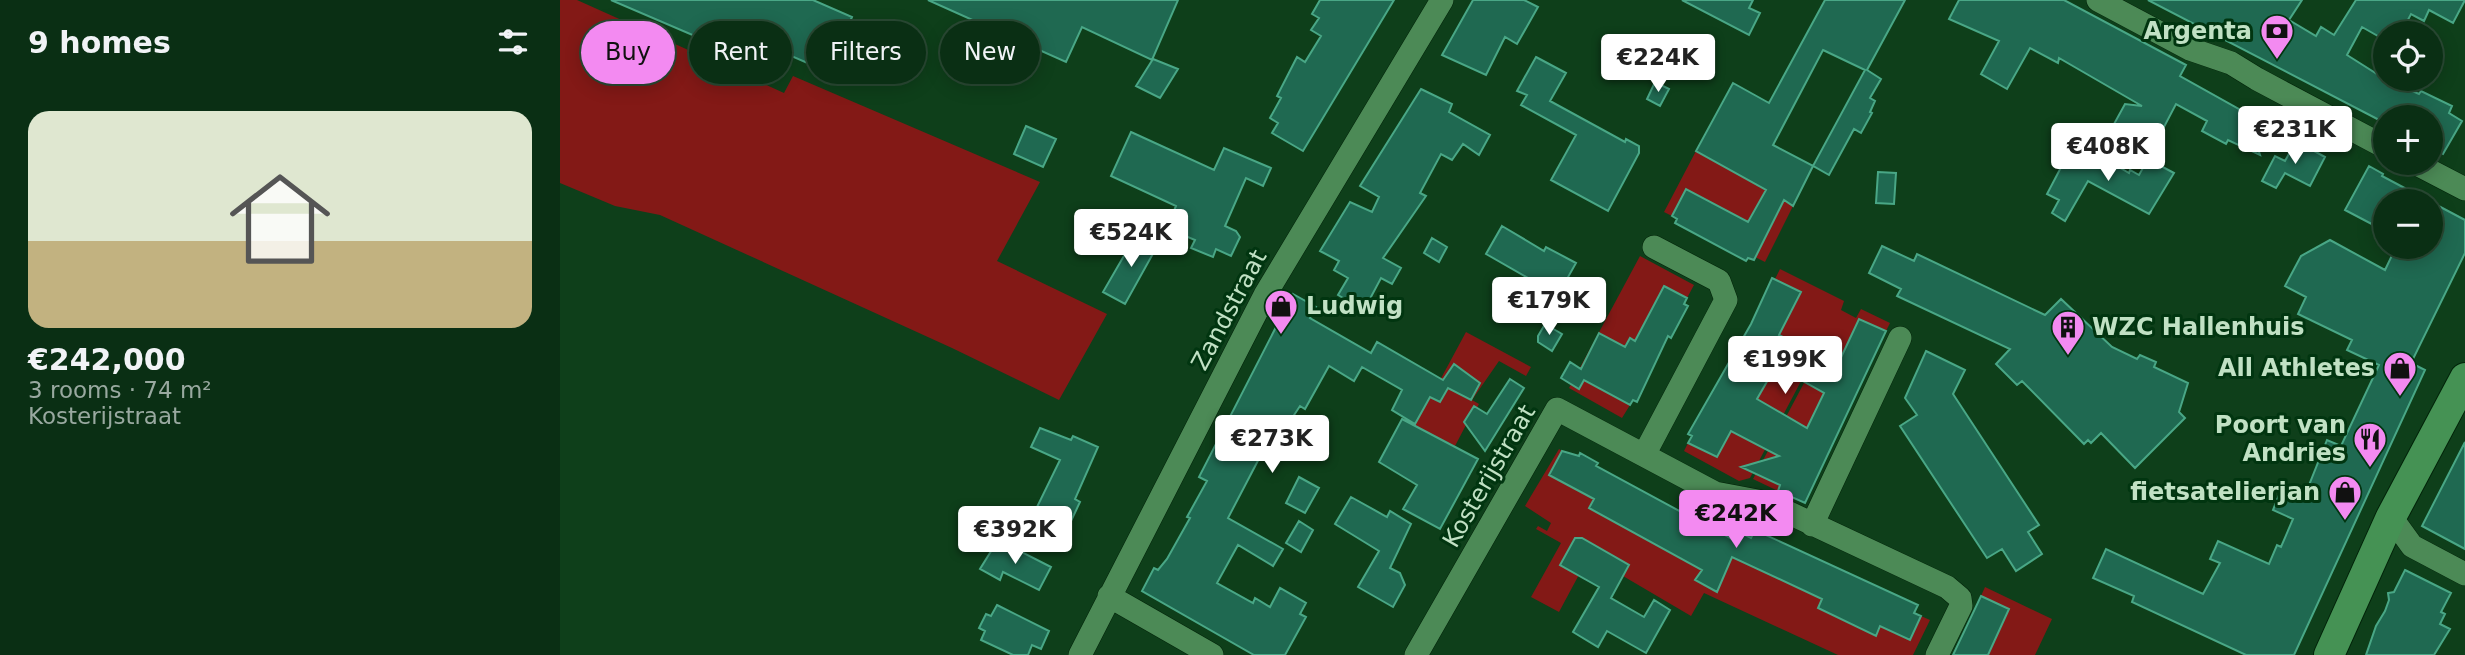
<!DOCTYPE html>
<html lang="en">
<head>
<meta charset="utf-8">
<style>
	body { margin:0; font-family:"DejaVu Sans",sans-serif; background:#183b22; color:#f1f3f6; height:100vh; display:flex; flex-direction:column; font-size:26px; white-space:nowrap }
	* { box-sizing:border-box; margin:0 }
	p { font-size:23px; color:#99a9a0 }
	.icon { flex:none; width:38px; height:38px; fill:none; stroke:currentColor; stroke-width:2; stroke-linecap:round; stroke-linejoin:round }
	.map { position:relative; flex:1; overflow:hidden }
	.details { display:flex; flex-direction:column; background:#0a2f14; width:560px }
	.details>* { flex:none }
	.top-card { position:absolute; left:21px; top:21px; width:665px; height:63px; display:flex; gap:14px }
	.controls { position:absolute; left:1813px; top:21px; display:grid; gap:14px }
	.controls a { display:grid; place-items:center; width:70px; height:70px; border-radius:50%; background:#0a2f14; box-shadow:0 4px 18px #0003,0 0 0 2px #2a4a34; font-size:35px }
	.price { position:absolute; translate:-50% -60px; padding:0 16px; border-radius:7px; background:#fff; color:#222; font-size:23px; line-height:46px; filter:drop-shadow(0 2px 4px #0008) }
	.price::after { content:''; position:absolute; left:50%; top:42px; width:21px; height:16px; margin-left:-10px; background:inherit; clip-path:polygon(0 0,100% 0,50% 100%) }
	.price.selected { background:#f38af1; color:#111 }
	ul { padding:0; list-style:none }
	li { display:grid; align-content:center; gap:14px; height:371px; padding:0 28px }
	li+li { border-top:2px solid #2a4a34 }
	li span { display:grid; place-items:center; height:217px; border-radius:21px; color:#555 }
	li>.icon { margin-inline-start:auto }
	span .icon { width:126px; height:126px; fill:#fffc; stroke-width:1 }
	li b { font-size:30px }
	h2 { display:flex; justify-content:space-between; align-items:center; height:84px; padding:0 28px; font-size:30px }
	.chip { padding:0 24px; border-radius:32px; background:#0a2f14; box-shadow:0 4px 18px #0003,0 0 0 2px #2a4a34; font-size:24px; line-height:63px }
	.chip.selected { background:#f38af1; color:#111 }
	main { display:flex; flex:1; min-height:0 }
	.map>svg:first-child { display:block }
</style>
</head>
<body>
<main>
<section class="details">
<h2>9 homes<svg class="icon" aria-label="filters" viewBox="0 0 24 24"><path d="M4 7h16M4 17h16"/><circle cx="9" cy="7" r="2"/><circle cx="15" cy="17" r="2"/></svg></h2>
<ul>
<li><span style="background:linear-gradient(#dfe7d0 60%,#c2b280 0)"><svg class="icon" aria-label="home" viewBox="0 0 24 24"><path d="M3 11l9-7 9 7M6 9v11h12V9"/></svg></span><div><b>€242,000</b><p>3 rooms · 74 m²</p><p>Kosterijstraat</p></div></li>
</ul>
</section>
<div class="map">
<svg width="1905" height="655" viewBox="0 0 1905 655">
	<rect width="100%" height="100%" fill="#0e3f1a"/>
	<path fill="#831916" d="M0,0h17l207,93 9,-17 247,106 -43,79 110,53 -48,86 -107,-52 -292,-133 -45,-9 -55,-23z
		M1136,151l70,39 13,21 5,-11 9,6 -28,56 -10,-5 11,-20 -69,-42 -2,4 -11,-6 -12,23 -8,-4z
		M1080,256l54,29 -7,13 -22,-11 -30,54 -6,-2 -31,46 32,20 -8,13 -53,-30z
		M1220,269l64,32 -3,9 15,8 5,-9 29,14 -4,8 -27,-12 -81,172 -25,-12 69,-130 -3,-2 -69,131 -11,3 -55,-30 4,-8 29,14 45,-84 8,4 9,-16 -36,-20 8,-17 26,13 24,-45 -26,-13z
		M906,332l65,35 -5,9 -27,-15 -27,39 7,4 -7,13 -3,-3 -5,8 2,3 -11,21 -11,-6 -11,17 -40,-18 23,-40 23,-17z
		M999,449l3,2 -13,24 45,24 -4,9 107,59 31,-28 4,-10 11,5 -10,23 177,83 11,-24 9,4 -17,35h-75l-134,-62 -13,23 -102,-60 -30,56 -28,-15 30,-54 -25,-14 2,-3 9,5 4,-8 -26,-17z
		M1425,587l67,32 -17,36h-47l21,-46 -28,-13z"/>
	<path fill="#1f6951" stroke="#49a786" stroke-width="2" fill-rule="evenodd" d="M51,0h202l39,17 -24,55 -41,-18 -8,18z
		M368,0h250l-26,60 -70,-33 -16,35z
		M760,0h74l-91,151 -31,-18 6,-10 -8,-5 11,-20 -4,-2 20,-39 8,5 16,-26 -10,-6 8,-12 -7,-4z
		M913,0h51l14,7 -21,37 -12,-7 -19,38 -44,-20z
		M1122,0h71l-4,8 11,5 -11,22z
		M1265,0h80l-38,70 14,9 -11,19 5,3 -5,11 2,1 -11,20 -7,-4 -25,46 -16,-9 -20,40 -9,-6 -30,60 -6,-2 -2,3 -71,-38 2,-4 -5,-3 14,-27 62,33 18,-32 -70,-39 37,-68 36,20zM1263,50l42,20 -52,96 -40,-21z
		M1399,0h105l122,65 -6,11 73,41 -3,6 10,32 -32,-15 -2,4 -24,-13 5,-10 -31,-17 -22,42 -40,-22 11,-20 17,2 -83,-48 -1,5 -28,-15 -23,41 -26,-15 18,-33 -50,-22z
		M1588,0h154l-13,20 27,16 5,-9 13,8 22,-35h109l-12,23 -24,-13 -5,11 -13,-7 -10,19h-16v7l-23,-13 -15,28 38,24 34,15 2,-3 31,15 -3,7 13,8 -19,33 -12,-7v-30h-46v6z
		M976,57l30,16 -16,28 75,41 1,-3 13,7v7l-31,58 -57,-31 25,-45 -55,-30 6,-10 -10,-4z
		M593,59l25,10 -18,29 -24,-12z
		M1095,82l14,7 -9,17 -13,-7z
		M861,89l31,15 -3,8 41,23 -11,20 -16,-11 -11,16 -11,-6 -21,39 6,3 -43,62 18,10 -9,16 -11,-6 -17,32 -26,-15 10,-17 -14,-8 5,-9 -19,-10 30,-49 22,10 7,-15 -19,-11z
		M466,126l30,13 -13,28 -29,-13z
		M571,132l83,38 10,-22 47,20 -8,18 -17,-8 -21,48 11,5 4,6 -9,19 -15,-7 -3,8 -22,-9 4,-8 -19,-8 5,-15 -8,-4 3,-7 -65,-30z
		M1736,141l29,16 -15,29 -25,-13 -9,15 -14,-7 13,-25 10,5z
		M1528,149l41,24 1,-3 9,5 9,-16 26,14 -25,41 -61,-33 -23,40 -13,-8 7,-13 -12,-6 20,-38 12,7z
		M1809,166l14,8 -1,2 47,25h-44v30l-40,-21z
		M1318,172l18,1 -2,31 -18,-1z
		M1871,202l34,18v33l-54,110 14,7 -131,285h-48l-114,-53 2,-6 -41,-18 13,-29 97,45 17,-31 -10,-4 8,-18 51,23 8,-19 4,2 12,-28 -20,-9 6,-15 6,-10 20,10 22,-55 14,6 38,-81 -32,-15 5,-10 -54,-26 8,-17 -21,-11 16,-30 29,-16 55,30 11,-23h35z
		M942,226l42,25 2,-4 30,16 -18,32 -72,-41z
		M583,232l17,9 -35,63 -22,-12 22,-38 4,2z
		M872,238l15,9 -8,15 -15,-9z
		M1322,246l32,15 3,-7 128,61 16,-16 51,48 25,12 3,-4 16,7 -2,5 34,16 -9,29 6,6 -50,50 -34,-35 -10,10 -3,-3 -4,4 -62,-63 -5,4 -21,-21 14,-15 -113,-53 4,-7 -32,-16z
		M1212,278l29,14 -22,43 58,31 22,-47 27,12 -81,172 -27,-12 2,-6 -39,-18 38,-11 -48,-25 -14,26 -29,-14 4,-7 -4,-2 63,-110zM1216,366l48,27 -17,35 -50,-29z
		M1104,286l23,12 -3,6 4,2 -17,32 -3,-2 -31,66 -4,-2 -3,5 -46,-25 -5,9 -18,-11 9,-16 11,7 18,-36 26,14 5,-9 5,3z
		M733,294l23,13 -6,11 61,35 6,-11 66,38 11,-16 26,19 -9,17 -23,-12 -8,14 -10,-5 -15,27 -23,-14 10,-20 -40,-23 -8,14 -25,-15 -24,43 -5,-3 -33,50 -5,-3 -34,65 55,31 -10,17 -35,-21 -21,38 36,20 2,-5 15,9 10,-19 26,15 -6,11 6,3 -21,38h-31l-112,-64 12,-23 4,2 9,-11 23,-41 -3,-1 20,-36 -8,-4z
		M985,324l17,10 -10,17 -14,-9v-6z
		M1366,351l39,19 -12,24 86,131 -11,7 14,22 -26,17 -14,-22 -15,9 -87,-132 17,-11 -12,-17z
		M950,379l14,9 -39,63 -21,-29 10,-16 13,8z
		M842,419l76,40 -38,70 -37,-20 14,-24 -38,-23z
		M480,428l31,12 2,-4 25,11 -23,52 5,3 -17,36 -25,-11 7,-16 -8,-4 23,-47 -29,-13z
		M1905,442v107l-43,-23z
		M1002,451l17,5 1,-3 18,10 -2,3 89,48 1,-3 9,4 9,5 -2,2 37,21 4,-9 8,4 4,-8 163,75 -4,8 7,3 -11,24 -30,-14 -4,10 -58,-28 4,-9 -90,-42 -15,35 -22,-12 7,-10 -113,-62 5,-9 -45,-24z
		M739,477l20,11 -14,25 -19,-10z
		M791,497l36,20 3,-6 21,13 -21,44 10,5 5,12 -12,22 -35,-20 21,-36 -44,-27z
		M739,521l14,9 -12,22 -15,-9z
		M1015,538h7l47,27 -18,33 33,19 10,-17 16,10 -24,43 -39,-22 -9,16 -25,-15 26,-45 -39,-22z
		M438,540l53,27 -12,23 -36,-18 -3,8 -20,-11z
		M1845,570l46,23 -10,19 4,2 -5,10 10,5 -16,26h-68l10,-29 9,-15 4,-11 -1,-7 6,-1z
		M1421,596l28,13 -21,46h-35z
		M437,605l52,26 -8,18 -9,-4 -4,10h-15l-32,-15 4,-9 -6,-3 7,-14 5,2z"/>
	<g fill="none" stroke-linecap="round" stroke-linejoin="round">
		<defs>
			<path id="minor" d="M1538,0l92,49 41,14 26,16 128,68
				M1855,163l50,26
				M1084,455l82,-155 -7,-19 -65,-34
				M1831,517l21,29 53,28
				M1252,525l88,-187
				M549,596l103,59
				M520,655l185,-360 177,-295
				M856,655l141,-246 158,84 53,10 179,84 13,11 1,8 -24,49"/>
			<path id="major" d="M1769,655l62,-138 74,-139"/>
		</defs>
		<use href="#minor" stroke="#022309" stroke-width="24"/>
		<use href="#major" stroke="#022309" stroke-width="32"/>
		<use href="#minor" stroke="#4c8a56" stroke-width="23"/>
		<use href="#major" stroke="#459254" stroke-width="30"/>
	</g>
	<defs>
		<symbol id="bank-pin" viewBox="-11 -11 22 30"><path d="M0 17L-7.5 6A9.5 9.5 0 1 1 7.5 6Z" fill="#f38af1" stroke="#013510"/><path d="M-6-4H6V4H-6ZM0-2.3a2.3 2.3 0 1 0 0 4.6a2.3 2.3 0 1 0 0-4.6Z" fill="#111"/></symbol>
		<symbol id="shop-pin" viewBox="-11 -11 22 30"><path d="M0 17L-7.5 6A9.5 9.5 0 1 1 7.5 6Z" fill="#f38af1" stroke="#013510"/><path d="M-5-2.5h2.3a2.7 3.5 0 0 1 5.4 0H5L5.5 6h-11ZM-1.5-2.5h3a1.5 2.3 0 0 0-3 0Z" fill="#111"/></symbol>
		<symbol id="building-pin" viewBox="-11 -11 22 30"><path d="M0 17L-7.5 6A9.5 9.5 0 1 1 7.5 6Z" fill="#f38af1" stroke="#013510"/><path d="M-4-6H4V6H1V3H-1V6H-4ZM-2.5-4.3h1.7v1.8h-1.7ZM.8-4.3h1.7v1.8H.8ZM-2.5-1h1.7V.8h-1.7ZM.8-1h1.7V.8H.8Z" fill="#111"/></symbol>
		<symbol id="restaurant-pin" viewBox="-11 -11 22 30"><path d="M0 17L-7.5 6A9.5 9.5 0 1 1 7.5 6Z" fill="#f38af1" stroke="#013510"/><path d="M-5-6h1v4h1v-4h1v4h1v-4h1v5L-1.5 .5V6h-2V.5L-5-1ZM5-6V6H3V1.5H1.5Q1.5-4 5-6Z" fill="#111"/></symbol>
	</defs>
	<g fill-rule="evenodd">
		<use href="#bank-pin" x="1698" y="12" width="38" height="52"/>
		<use href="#shop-pin" x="702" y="287" width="38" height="52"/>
		<use href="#building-pin" x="1489" y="308" width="38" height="52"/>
		<use href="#shop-pin" x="1821" y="349" width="38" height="52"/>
		<use href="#restaurant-pin" x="1791" y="420" width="38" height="52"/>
		<use href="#shop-pin" x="1766" y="473" width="38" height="52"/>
	</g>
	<g text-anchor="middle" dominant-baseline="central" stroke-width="6" stroke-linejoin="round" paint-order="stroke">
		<g font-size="24" font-weight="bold" fill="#c1e1c4" stroke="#013510" text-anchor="end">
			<text x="1692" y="31">Argenta</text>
			<text x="746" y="306" text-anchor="start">Ludwig</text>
			<text x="1532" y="327" text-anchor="start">WZC Hallenhuis</text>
			<text x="1815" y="368">All Athletes</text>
			<text x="1786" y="425">Poort van<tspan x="1786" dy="28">Andries</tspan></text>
			<text x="1760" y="492">fietsatelierjan</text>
		</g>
		<g font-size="24" fill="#c1e1c4" stroke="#013510">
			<text transform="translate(669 310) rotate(-62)">Zandstraat</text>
			<text transform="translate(929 476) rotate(-60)">Kosterijstraat</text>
		</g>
	</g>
</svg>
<div class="controls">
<a><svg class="icon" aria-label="locate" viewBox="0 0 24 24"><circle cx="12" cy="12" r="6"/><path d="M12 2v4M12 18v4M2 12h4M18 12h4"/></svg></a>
<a>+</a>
<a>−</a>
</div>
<b class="price" style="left:1098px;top:94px">€224K</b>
<b class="price" style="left:1735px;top:166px">€231K</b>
<b class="price" style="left:1548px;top:183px">€408K</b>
<b class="price" style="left:571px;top:269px">€524K</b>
<b class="price" style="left:989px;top:337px">€179K</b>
<b class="price" style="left:1225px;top:396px">€199K</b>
<b class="price" style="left:712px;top:475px">€273K</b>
<b class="price selected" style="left:1176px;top:550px">€242K</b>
<b class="price" style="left:455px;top:566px">€392K</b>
<div class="top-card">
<a class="chip selected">Buy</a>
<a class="chip">Rent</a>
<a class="chip">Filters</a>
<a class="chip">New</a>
</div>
</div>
</main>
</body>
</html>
